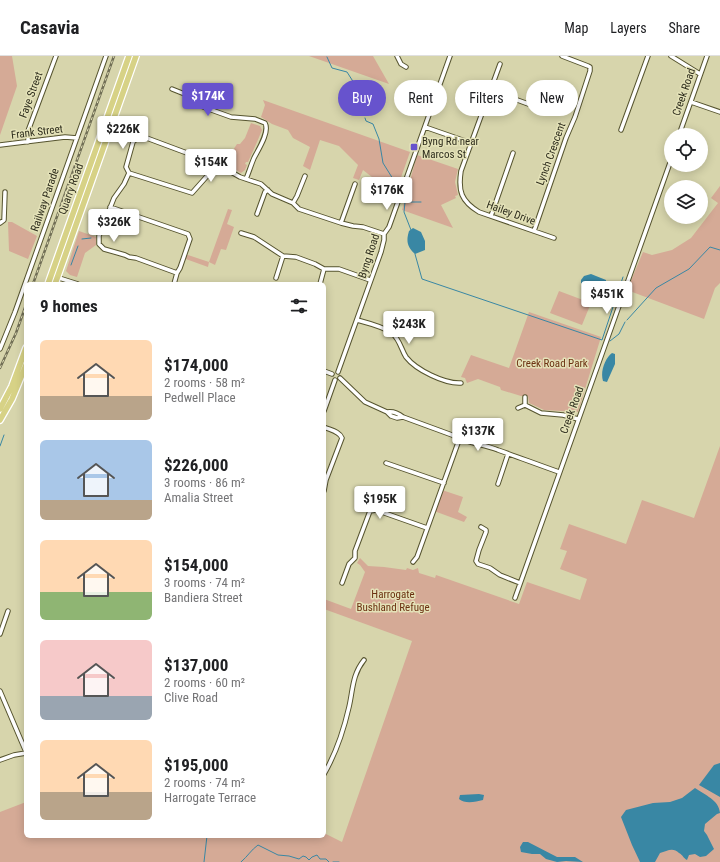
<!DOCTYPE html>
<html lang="en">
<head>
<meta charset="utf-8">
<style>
	body { margin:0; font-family:"Roboto Condensed",sans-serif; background:#f2f2f2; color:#202124; height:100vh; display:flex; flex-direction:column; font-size:15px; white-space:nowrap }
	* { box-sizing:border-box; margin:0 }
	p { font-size:13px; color:#757577 }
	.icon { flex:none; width:22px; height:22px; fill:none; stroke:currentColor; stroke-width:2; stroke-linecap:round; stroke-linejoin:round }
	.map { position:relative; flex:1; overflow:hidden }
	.panel { position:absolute; left:24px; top:226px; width:302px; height:556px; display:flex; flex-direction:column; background:#fff; border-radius:6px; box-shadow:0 2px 10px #0003 }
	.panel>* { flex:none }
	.top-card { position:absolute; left:338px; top:24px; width:322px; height:36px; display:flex; gap:8px }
	.controls { position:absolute; left:664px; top:72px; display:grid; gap:8px }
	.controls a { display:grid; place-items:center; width:44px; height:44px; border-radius:50%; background:#fff; box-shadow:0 2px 10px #0003; font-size:20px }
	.price { position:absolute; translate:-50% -34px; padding:0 9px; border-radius:4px; background:#fff; color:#222; font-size:13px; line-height:26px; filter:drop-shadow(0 1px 2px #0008) }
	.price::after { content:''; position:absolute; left:50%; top:24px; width:12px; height:9px; margin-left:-6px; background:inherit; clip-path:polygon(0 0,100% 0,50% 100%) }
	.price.current { background:#6753cd; color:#fff }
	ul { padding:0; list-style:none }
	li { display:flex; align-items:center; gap:12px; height:100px; padding:0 16px }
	li span { display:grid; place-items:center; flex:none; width:112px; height:80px; border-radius:6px; color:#555 }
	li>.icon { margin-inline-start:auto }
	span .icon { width:48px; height:48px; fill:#fffc; stroke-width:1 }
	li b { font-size:17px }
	h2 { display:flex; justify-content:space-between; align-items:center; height:48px; padding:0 16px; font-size:17px }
	.pill { padding:0 14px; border-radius:18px; background:#fff; box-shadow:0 2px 10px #0003; font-size:14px; line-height:36px }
	.pill.current { background:#6753cd; color:#fff }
	header { display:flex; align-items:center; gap:24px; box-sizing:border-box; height:56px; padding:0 20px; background:#fff; border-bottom:1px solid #e0e0e0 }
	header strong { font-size:19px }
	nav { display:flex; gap:22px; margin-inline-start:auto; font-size:14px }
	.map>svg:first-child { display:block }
</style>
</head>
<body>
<header>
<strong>Casavia</strong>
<nav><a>Map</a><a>Layers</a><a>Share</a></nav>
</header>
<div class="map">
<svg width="720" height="806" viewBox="0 0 720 806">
	<rect width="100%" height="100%" fill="#d7d5ac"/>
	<path fill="#d5aa96" d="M0,0h12l5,30 -17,49z
		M309,0h64l16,28z
		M263,44l147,52 -17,48 -8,-7 -8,-12 -14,-11 -4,10 -6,-2 5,-13 -19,-19 -19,-6 -10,30 -7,-4 7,-19 -17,-9 -5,-8 -16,-6 -11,-7 4,-12z
		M251,67l9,3 2,4 -5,12 -9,20h-2l-1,2 2,1 -2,5 -4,3 -13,-8 5,-15 4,-6h3l5,-6z
		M417,99l41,14 -3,13 3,13 -3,1 1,2 -15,7 12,23 -51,-18z
		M720,130v97l-5,5 -11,31 -77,-29 16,-38 9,3 20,-5 19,-12 27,-35 -7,-5z
		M228,153l4,1 -5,14 7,3 -8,23 -5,-1 -6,16 -6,-3 -1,5 -25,-9 2,-4 24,8z
		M8,166h4l25,14 -9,23 -19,-8z
		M79,175l17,6v8l-11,8 -8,24 -7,-2 -4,-4z
		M559,235l32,12 -9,22 -32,-12z
		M529,256l72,25 -23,75 -34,-2 -15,-7 -1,-7h-7l-20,-6 -1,-3 -22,-8 -11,4 -2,-5 -4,-1 10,-22 38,13z
		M720,390v416h-720v-50l26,-10v34h298v-3l18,9 70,-201 -88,-32v-10l27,10 14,-37 -5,-7 -3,-2 3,-5 8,8 16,1 22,3 1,-2 6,2 5,-2 1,5 16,5 1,-3 83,29 8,-22 53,18 7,-21 -27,-10 7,-18 -7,-2 9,-25 57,20 16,-44 52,18z
		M442,434l21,7 -5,15 9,5 -3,5 -30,-11z"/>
	<path fill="#3987a4" d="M413,172l8,4 4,9v9l-10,4c-8,-7 -9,-13 -6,-23z
		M591,218l15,6v7c-7,3 -19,0 -25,-4v-3l3,-4z
		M612,297l3,1v10l-8,18 -4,-1c-3,-9 2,-23 9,-28z
		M720,707v34l-21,-12 15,-20z
		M695,732c10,7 24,12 25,25l-3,1 -12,10 -1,7 3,4 7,14 -8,7 -6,1 -5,-3 -6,1 -2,5c-4,-2 -4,-5 -8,-7 -6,-6 -12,-2 -19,0l-5,9h-15l-8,-17 -11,-28 5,-7 27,-7 17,-1 12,-4z
		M479,738l5,1 -1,5c-8,2 -18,4 -24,-1l1,-4z
		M523,786h5l29,15h18l8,5 -17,-1 -9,1 -11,-3 -6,-5h-8l-11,-2 -1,-5z"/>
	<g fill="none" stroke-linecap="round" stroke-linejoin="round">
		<path stroke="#3987a4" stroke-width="1" d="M327,1l5,11 15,4 7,11 9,8 1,23
			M365,62l1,3 7,3 6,15 4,24 10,16 3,12
			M411,174l-7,-18 1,-10h16
			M82,183l9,-1
			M415,198l7,25 180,61 21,-63
			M71,209l7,-19
			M627,264l29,-32 33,-19 21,-22 10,3
			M610,285l9,-7 6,-12
			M0,390l4,-11
			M204,806l3,-26
			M241,806c7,-6 10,-12 17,-17l20,10 11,1 10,3 4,-3 3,1 3,3 3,-3 5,-2 3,4h6l3,3
			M333,806h6"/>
		<defs>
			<path id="minor" d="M397,0l4,8 5,3
				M671,0l29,18
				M500,8l-39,107c-3,20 0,30 18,41l75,26
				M172,33l15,6 14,11 5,2 25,9 24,2 10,4c5,9 -7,27 -11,35 -3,7 -5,14 -8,21
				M490,34l41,15
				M691,46l29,10
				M425,71l46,16
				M621,74l27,-74
				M679,79l28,-79
				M28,86v-11l28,-75
				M0,89l65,-8 12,1
				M129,117l-3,-6 7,-25 5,-5h6l75,28 21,12 21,7 11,10 21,9 6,6 42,14 12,3 10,1 21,7
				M129,117l-5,11 -10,14 -15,38v8l5,5 21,6 4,2 7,1 41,15
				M129,117l63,20 16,-18 4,-13
				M293,147l4,-7 8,-20
				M110,151l78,27 2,5 -10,29 -3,5 -3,11
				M257,158l8,-22 3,-2
				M491,160l22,-63
				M0,167l4,-3 1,-28
				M341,167l14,-39
				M534,175l32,-93 9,-21 15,-46v-4l-2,-1 -26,-10
				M241,177l13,4 29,19 13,1 19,7 9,5h15l31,11
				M56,221l22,7
				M276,222l7,-22
				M320,228l4,-15
				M357,264c11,3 25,6 35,13 8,7 9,16 14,24 10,13 39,27 55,26
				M0,293l15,-37 91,-256
				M324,315l8,3
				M338,316l43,-120 3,-12v-6l5,-7 61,-171
				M340,322l25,24 22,10 4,4 6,2 6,-1
				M525,349l16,8 22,2 15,4
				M518,352l7,-3v-8
				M324,355l11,-31
				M387,356c6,-1 11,1 16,5l49,18c13,8 31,9 46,15 20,7 41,15 61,22
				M324,371c6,3 15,4 18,11l-16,42 -2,11
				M386,407l58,20
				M498,428l10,-30
				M481,471l5,3v2l-7,18 -3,11 2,3 12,4 10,7 20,8
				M413,506l4,-5 42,-117
				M342,527l7,-19 6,-6v-7l15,-40 6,-1 51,18
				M515,542l156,-438
				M0,578l8,-23
				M0,635l26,61
				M0,704l14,-5 12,-2
				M324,718c11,-19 20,-45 25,-67 4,-17 3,-32 15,-47"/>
			<path id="primary" d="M48,228l81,-228
				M55,228l81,-228
				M0,353l12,-23 14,-38
				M0,364l12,-21 14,-34"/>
		</defs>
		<use href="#minor" stroke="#56542f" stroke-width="5.5"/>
		<use href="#primary" stroke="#fff" stroke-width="8"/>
		<use href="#minor" stroke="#fff" stroke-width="3.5"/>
		<use href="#primary" stroke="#d7d286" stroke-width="5.5"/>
		<defs>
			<path id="rail" d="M33,228l81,-228
				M0,312l16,-35 10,-28"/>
		</defs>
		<use href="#rail" stroke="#706e55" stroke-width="2.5"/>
		<use href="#rail" stroke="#e4e2b8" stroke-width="1" stroke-dasharray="3" stroke-linecap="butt"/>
	</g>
	<rect fill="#6753cd" stroke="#e4e2b8" stroke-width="1.5" x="410" y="87" width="8" height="8" rx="2"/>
	<g text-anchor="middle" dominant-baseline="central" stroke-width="3" stroke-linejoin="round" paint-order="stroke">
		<g font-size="11" fill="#2f2e1e" stroke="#e4e2b8">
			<text transform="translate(684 36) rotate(-71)">Creek Road</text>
			<text transform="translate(31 39) rotate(-70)">Faye Street</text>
			<text transform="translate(37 76) rotate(-7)">Frank Street</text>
			<text transform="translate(551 98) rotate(-70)">Lynch Crescent</text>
			<text transform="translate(71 133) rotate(-70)">Quarry Road</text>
			<text transform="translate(45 144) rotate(-71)">Railway Parade</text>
			<text transform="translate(511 157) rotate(20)">Hailey Drive</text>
			<text transform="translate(369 200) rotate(-72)">Byng Road</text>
			<text transform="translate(572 354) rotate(-70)">Creek Road</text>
		</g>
		<g font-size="11" fill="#2f2e1e" stroke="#e4e2b8" text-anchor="start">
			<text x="422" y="85">Byng Rd near<tspan x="422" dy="13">Marcos St</tspan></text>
		</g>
		<g font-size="11" fill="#6c3212" stroke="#e4e2b8">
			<text x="552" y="307">Creek Road Park</text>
			<text x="393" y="538">Harrogate<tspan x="393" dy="13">Bushland Refuge</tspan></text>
		</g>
	</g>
</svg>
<div class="controls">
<a><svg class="icon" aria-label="locate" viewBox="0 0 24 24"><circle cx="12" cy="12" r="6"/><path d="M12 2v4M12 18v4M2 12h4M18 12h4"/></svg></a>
<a><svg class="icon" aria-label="layers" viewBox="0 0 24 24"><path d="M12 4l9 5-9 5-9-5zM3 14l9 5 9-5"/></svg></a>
</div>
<b class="price current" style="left:208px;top:61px">$174K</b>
<b class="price" style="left:123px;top:94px">$226K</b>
<b class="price" style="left:211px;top:127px">$154K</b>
<b class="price" style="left:387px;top:155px">$176K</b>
<b class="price" style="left:114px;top:187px">$326K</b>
<b class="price" style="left:607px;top:259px">$451K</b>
<b class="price" style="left:409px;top:289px">$243K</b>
<b class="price" style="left:478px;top:396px">$137K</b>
<b class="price" style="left:380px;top:464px">$195K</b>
<div class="top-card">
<a class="pill current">Buy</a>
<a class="pill">Rent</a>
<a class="pill">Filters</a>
<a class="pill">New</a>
</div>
<section class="panel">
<h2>9 homes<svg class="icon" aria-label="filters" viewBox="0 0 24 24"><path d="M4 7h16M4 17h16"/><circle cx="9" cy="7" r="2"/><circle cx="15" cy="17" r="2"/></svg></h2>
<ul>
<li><span style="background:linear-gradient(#ffd9b3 70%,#b9a48a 0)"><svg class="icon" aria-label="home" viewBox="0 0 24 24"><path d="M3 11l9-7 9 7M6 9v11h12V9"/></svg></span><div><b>$174,000</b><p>2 rooms · 58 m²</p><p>Pedwell Place</p></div></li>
<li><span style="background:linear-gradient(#a9c7e8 75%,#b9a48a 0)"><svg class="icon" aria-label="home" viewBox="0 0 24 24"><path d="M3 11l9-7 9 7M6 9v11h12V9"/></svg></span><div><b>$226,000</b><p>3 rooms · 86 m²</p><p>Amalia Street</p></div></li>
<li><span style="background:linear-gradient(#ffd9b3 65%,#8fb573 0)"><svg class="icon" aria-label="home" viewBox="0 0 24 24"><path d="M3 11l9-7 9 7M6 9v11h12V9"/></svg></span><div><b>$154,000</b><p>3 rooms · 74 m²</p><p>Bandiera Street</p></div></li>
<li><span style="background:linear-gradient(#f6c9c9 70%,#9aa5b1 0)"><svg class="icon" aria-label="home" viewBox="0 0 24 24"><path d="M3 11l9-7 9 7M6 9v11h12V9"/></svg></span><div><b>$137,000</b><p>2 rooms · 60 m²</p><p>Clive Road</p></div></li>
<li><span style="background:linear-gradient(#ffd9b3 65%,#b9a48a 0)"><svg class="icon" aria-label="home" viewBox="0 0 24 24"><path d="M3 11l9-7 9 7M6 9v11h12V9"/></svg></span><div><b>$195,000</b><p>2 rooms · 74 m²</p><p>Harrogate Terrace</p></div></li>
</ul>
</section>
</div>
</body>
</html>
